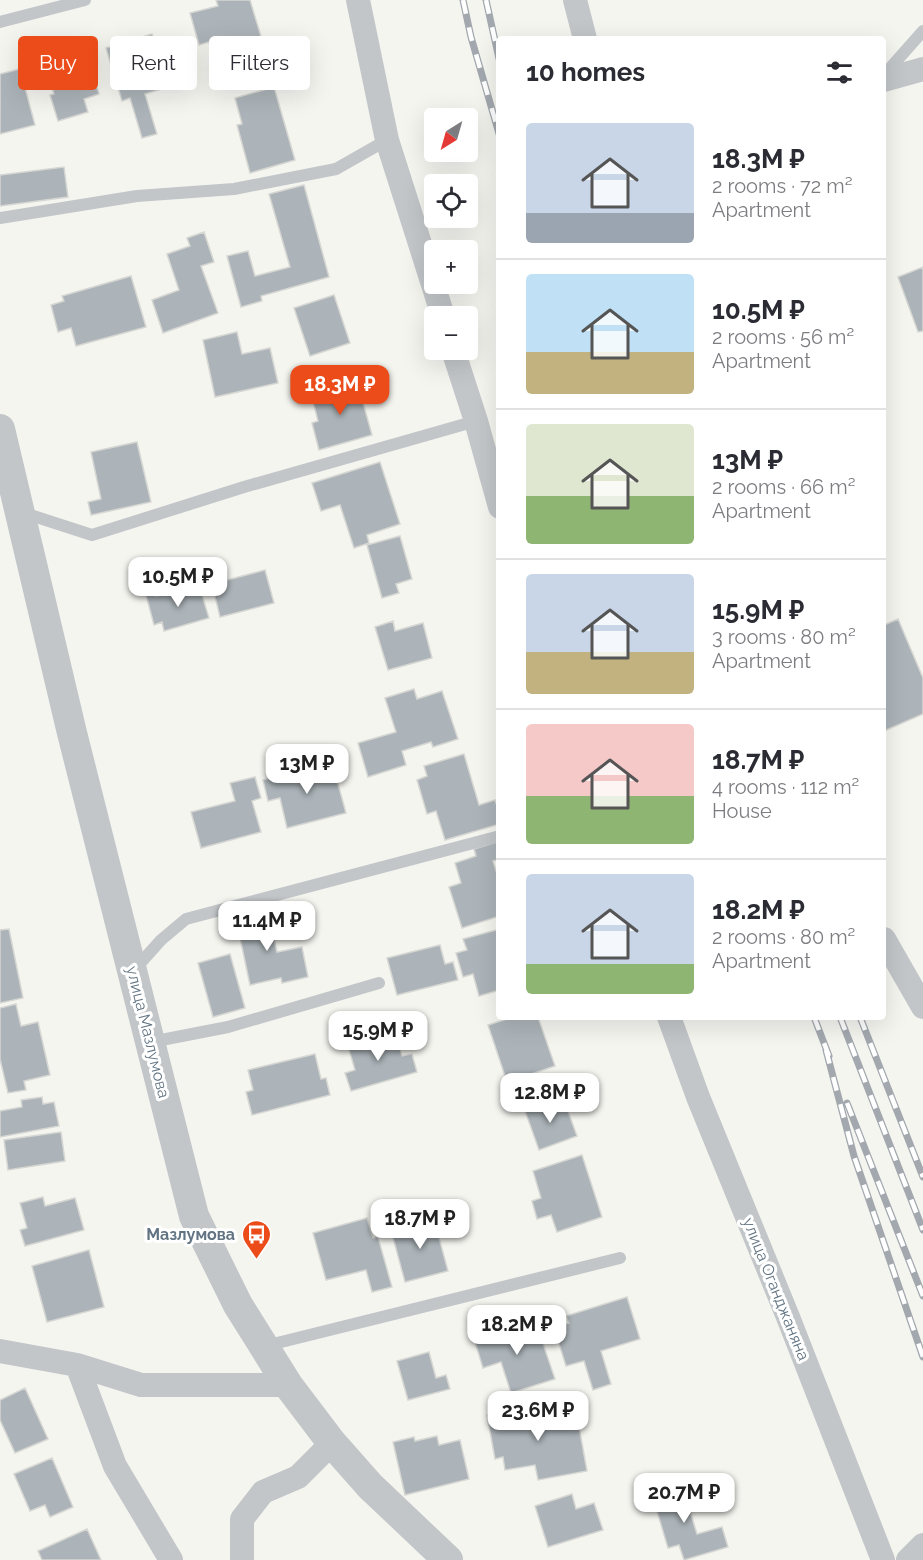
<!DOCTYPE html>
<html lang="en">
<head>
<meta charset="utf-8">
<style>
	body { margin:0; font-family:Raleway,sans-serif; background:#f2f2f3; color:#2b2b33; height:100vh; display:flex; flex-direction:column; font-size:22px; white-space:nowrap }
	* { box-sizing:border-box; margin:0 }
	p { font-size:20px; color:#7c7c81 }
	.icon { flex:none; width:33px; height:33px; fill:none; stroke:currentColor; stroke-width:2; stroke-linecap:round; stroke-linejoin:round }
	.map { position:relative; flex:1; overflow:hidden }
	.drawer { position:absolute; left:496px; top:36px; width:390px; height:984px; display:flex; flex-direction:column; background:#fff; border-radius:6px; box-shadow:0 6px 24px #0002 }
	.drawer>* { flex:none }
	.hud { position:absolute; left:18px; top:36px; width:388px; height:54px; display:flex; gap:12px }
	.needle { width:39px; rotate:217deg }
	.tools { position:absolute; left:424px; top:108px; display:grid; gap:12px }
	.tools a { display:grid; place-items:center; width:54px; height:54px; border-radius:6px; background:#fff; box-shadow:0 6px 24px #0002; font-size:30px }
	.price { position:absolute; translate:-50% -51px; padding:0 14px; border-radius:12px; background:#fff; color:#222; font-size:20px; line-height:39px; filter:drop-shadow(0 2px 3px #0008) }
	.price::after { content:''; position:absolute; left:50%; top:36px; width:18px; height:14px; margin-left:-9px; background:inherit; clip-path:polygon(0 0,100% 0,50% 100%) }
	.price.current { background:#eb4c1a; color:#fff }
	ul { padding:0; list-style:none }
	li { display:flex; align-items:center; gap:18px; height:150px; padding:0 30px }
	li+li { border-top:2px solid #e1e1e2 }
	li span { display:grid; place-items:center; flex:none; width:168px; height:120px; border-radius:6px; color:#555 }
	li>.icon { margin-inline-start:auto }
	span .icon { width:72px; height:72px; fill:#fffc; stroke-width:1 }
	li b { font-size:26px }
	h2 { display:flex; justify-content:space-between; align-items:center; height:72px; padding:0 30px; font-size:26px }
	.pill { padding:0 21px; border-radius:6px; background:#fff; box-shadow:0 6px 24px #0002; font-size:21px; line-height:54px }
	.pill.current { background:#eb4c1a; color:#fff }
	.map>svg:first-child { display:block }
</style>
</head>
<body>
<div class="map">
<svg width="923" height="1560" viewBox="0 0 923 1560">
	<rect width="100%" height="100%" fill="#f5f5f0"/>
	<path fill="#acb4b9" stroke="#d6d6d3" stroke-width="1.5" d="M216,0h34l16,53 -50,14 -7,-25 -10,3 -9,-32 28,-7z
		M152,34l16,53 -23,7 12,40 -15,4 -12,-40 -8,3 -16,-53z
		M87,53l12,41 -15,5 4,13 -30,9 -8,-26 4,-1 -9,-29z
		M20,69l15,56 -35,9v-60z
		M274,87l21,73 -45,13 -13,-48 5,-1 -7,-26z
		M64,167l4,30 -68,9v-31z
		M304,185l25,92 -68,19 1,5 -21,6 -14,-51 21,-5 7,25 35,-9 -21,-73z
		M204,232l10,30 -13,4 17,47 -55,20 -11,-33 27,-10 -12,-36 23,-8 -3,-8z
		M923,267v64l-5,1 -20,-55z
		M131,276l15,51 -70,19 -5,-18 -13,4 -7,-27 13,-4 -2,-5z
		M334,295l16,48 -40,13 -16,-48z
		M237,332l5,22 28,-6 8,35 -63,14 -12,-57z
		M357,381l15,54 -53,15 -7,-27 6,-2 -7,-28z
		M137,442l14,60 -60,13 -3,-13 13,-3 -10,-47z
		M380,462l20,62 -33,11 2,8 -15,5 -14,-43 -19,6 -9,-28z
		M400,536l12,43 -16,5 3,9 -17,5 -15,-53z
		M265,570l9,33 -54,14 -8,-33z
		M199,585l10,33 -45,13 -2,-9 -8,3 -8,-30 9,-3 1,4z
		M898,619l25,59v36l-39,17v-106z
		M393,621l2,10 28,-8 9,35 -44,12 -13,-43z
		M414,689l3,10 25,-8 16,48 -25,8 -2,-5 -29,9 4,14 -38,12 -10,-34 38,-11 -11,-34z
		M464,754l15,51 16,-5 5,14v10l-55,16 -9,-29 -9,3 -10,-34 10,-4 -3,-10z
		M332,762l14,51 -59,15 -7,-30 -12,3 -5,-21z
		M255,777l6,21 -9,3 9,31 -60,16 -10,-36 44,-11 -5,-18z
		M500,841v18l-7,2 7,22v33l-38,12 -13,-41 12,-4 -6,-20 21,-7 -2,-7z
		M261,909l5,18 5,-1 6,26 25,-5 6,30 -26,6 -1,-5 -31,7 -15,-71z
		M9,929l14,69 -23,5v-73z
		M500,929v61l-21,6 -6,-22 -10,3 -7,-24 11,-3 -4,-11z
		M440,945l5,19 8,-2 5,18 -61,15 -10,-37z
		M230,954l15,54 -32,9 -15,-54z
		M16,1004l5,22 17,-4 12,53 -26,6 2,9 -18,3 -8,-34v-51z
		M513,1017h25l17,49 -48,16 -19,-57z
		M395,1032l7,24 10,-2 5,18 -66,19 -6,-18 10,-3 -7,-24z
		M315,1054l6,25 5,-1 4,17 -78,20 -6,-23 7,-2 -5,-20z
		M42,1097l1,7 11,-2 5,24 -59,11v-26l22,-4 -1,-7z
		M546,1101l2,7 17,-5 12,33 -38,14 -15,-42z
		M61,1132l4,29 -57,9 -4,-30z
		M582,1155l20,62 -45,15 -6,-17 -14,4 -5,-18 9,-3 -8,-27z
		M43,1197l2,9 30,-8 9,32 -59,16 -5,-16 7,-2 -7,-25z
		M367,1218l6,20 5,-1 14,50 -20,5 -6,-22 -40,10 -13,-47z
		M434,1219l14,52 -43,11 -14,-52z
		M89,1250l15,57 -57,15 -15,-56z
		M627,1297l13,42 -39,12 10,33 -18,6 -9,-29 -18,5 -12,-38 15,-5 -3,-7z
		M535,1320l20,59 -44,14 -10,-31 -18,6 -9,-29z
		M429,1352l7,26 10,-3 4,14 -42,11 -11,-39z
		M25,1388l23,51 -33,14 -15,-33v-20z
		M544,1404l2,16 31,-5 10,56 -49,9 -3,-15 -30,5 -2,-13 -8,2 -8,-44z
		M437,1436l2,9 21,-5 9,39 -64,16 -12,-53 21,-5 1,4z
		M52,1458l21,49 -23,10 -5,-12 -15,6 -16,-37z
		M681,1482l16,52 25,-7 6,20 -44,13 -5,-15 -11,3 -17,-57z
		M572,1494l4,15 18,-6 9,27 -55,17 -13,-41z
		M87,1529l14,31h-59l-4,-9z"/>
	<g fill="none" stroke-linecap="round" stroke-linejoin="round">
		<path stroke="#c2c6c9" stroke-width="12" d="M0,22l85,-22
			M884,75l39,-44
			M0,218l137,-22 97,-7 102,-20 51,-29
			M21,512l71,23 152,-48 232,-66
			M135,969l26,-29 25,-21 314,-83
			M151,1042l77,-15 151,-44
			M265,1346l355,-88"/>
		<path stroke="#c2c6c9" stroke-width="24" d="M358,0l29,140 56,176
			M575,0l10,39
			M884,80l39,-11
			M453,350l23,71 24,86
			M884,939l39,68
			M669,1017l29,80 90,220 95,243
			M0,1351l77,14 64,20h147
			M77,1365l38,101 56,94
			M242,1560v-41l21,-27 35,-15 34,-34
			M908,1560l15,-15"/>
		<path stroke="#c2c6c9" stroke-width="30" d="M0,429l72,304 122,483 44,89 50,80 44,58 38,43 78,74"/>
		<defs>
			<path id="rail" d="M463,0l8,37 29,100
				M486,0l14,63
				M814,1017l15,39
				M840,1017l83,213
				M860,1017l63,160
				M826,1050l28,106 69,201
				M847,1103l76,193"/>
		</defs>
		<use href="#rail" stroke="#a2a8ae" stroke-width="7"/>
		<use href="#rail" stroke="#fff" stroke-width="4.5" stroke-dasharray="14" stroke-linecap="butt"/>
	</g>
	<defs>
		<symbol id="bus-pin" viewBox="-11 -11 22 30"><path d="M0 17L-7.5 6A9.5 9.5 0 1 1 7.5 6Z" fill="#eb4c1a" stroke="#fff"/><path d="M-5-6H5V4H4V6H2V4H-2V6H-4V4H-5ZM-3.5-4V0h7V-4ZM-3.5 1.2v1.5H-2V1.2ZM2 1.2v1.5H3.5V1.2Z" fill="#fff"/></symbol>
	</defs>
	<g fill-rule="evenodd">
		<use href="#bus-pin" x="240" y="1218" width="33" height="45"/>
	</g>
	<g text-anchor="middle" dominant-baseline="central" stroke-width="6" stroke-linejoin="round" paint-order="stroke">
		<g font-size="16" fill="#627483" stroke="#fff">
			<text transform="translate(148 1032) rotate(76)">улица Мазлумова</text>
			<text transform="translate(776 1289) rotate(68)">улица Оганджаняна</text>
		</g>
		<g font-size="16" font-weight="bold" fill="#627483" stroke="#fff" text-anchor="end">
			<text x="235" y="1234">Мазлумова</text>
		</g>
	</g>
</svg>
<div class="tools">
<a><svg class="needle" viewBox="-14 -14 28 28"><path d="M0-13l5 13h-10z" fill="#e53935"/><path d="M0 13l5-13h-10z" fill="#7c7c81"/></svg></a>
<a><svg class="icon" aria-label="locate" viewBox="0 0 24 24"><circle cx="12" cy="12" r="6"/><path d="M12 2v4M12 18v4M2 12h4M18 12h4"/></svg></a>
<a>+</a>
<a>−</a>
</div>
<b class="price current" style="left:340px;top:416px">18.3M ₽</b>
<b class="price" style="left:178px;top:608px">10.5M ₽</b>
<b class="price" style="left:307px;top:795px">13M ₽</b>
<b class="price" style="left:267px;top:952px">11.4M ₽</b>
<b class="price" style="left:378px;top:1062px">15.9M ₽</b>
<b class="price" style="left:550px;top:1124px">12.8M ₽</b>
<b class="price" style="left:420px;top:1250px">18.7M ₽</b>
<b class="price" style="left:517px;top:1356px">18.2M ₽</b>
<b class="price" style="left:538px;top:1442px">23.6M ₽</b>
<b class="price" style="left:684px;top:1524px">20.7M ₽</b>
<div class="hud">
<a class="pill current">Buy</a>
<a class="pill">Rent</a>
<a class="pill">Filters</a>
</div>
<section class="drawer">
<h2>10 homes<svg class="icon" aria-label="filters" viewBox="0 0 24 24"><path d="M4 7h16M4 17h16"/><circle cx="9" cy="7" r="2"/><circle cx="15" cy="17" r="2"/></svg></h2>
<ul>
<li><span style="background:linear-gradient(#c9d6e8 75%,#9aa5b1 0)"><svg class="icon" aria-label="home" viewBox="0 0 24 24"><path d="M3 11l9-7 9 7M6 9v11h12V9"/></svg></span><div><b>18.3M ₽</b><p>2 rooms · 72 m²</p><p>Apartment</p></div></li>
<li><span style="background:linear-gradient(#bfe0f5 65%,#c2b280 0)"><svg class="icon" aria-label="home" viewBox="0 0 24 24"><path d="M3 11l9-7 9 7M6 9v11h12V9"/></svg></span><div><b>10.5M ₽</b><p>2 rooms · 56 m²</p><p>Apartment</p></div></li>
<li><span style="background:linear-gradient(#dfe7d0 60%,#8fb573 0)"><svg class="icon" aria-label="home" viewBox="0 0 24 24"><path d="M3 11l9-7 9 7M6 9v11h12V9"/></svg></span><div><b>13M ₽</b><p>2 rooms · 66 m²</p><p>Apartment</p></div></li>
<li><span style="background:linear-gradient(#c9d6e8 65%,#c2b280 0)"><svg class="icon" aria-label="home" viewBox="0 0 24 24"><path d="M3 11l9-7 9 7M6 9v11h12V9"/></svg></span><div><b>15.9M ₽</b><p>3 rooms · 80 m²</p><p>Apartment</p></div></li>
<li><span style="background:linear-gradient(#f6c9c9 60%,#8fb573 0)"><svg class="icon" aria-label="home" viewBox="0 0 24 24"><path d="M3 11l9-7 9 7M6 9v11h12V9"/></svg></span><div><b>18.7M ₽</b><p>4 rooms · 112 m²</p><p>House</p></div></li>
<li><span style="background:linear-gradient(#c9d6e8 75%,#8fb573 0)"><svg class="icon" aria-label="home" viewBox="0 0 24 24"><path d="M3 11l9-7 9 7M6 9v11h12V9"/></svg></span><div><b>18.2M ₽</b><p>2 rooms · 80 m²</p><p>Apartment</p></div></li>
</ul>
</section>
</div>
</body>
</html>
